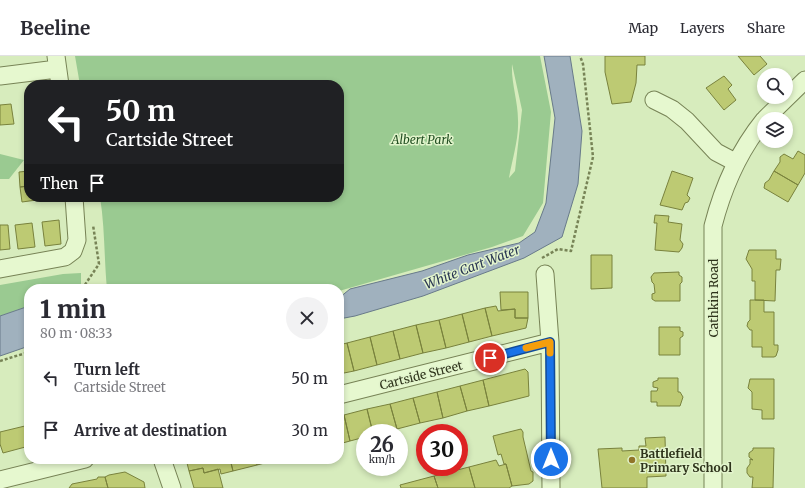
<!DOCTYPE html>
<html lang="en">
<head>
<meta charset="utf-8">
<style>
	:root { --surface:#fff; --page:#f2f2f3; --text:#2b2b33; --muted:#7c7c81; --line:#e1e1e2 }
	body { margin:0; font-family:Merriweather,serif; background:var(--page); color:var(--text); height:100vh; display:flex; flex-direction:column; font-size:15px; white-space:nowrap }
	* { box-sizing:border-box; margin:0 }
	p { font-size:13px; color:var(--muted) }
	.icon { flex:none; width:22px; height:22px; fill:none; stroke:currentColor; stroke-width:2; stroke-linecap:round; stroke-linejoin:round }
	.map { position:relative; flex:1; overflow:hidden }
	.panel { position:absolute; left:24px; top:228px; width:320px; height:180px; display:flex; flex-direction:column; background:var(--surface); border-radius:16px; box-shadow:0 2px 6px #0003 }
	.panel>* { flex:none }
	.top-card { position:absolute; left:24px; top:24px; width:320px; height:122px; border-radius:16px; box-shadow:0 2px 6px #0003; background:#202124; color:#fff; overflow:hidden }
	.buttons { position:absolute; left:757px; top:12px; display:grid; gap:8px }
	.buttons a { display:grid; place-items:center; width:36px; height:36px; border-radius:50%; background:var(--surface); box-shadow:0 2px 6px #0003; font-size:20px }
	.speed { position:absolute; left:356px; top:368px; display:flex; gap:8px; font-size:20px; font-weight:700; text-align:center }
	.speed>* { display:grid; place-content:center; width:52px; height:52px; border-radius:50%; background:var(--surface); box-shadow:0 2px 6px #0003; line-height:1 }
	.speed small { font-size:10px; font-weight:400 }
	.speed .limit { border:6px solid #d22; background:#fff; color:#111 }
	.pin { position:absolute; display:grid; place-items:center; width:34px; height:34px; color:#fff; margin:-17px; border:2px solid #fff; border-radius:50%; box-shadow:0 1px 4px #0007 }
	.me { position:absolute; width:44px; margin:-22px; rotate:0deg; stroke-linejoin:round; filter:drop-shadow(0 0 3px #0008) }
	.turn { display:flex; align-items:center; gap:14px; height:84px; padding:0 16px; font-size:18px }
	.turn .icon { width:52px; height:52px; stroke-width:2.5 }
	.turn b { display:block; font-size:28px; line-height:34px }
	.then { display:flex; align-items:center; height:38px; padding:0 16px; background:#0003; gap:8px; font-size:15px }
	.round { display:grid; place-items:center; flex:none; width:42px; height:42px; border-radius:21px; background:var(--page) }
	.overview { display:flex; align-items:center; justify-content:space-between; height:68px; padding:0 16px }
	h1 { font-size:24px; font-weight:800; line-height:30px }
	ul { padding:0; list-style:none }
	li { display:flex; align-items:center; gap:12px; height:52px; padding:0 16px }
	li div { flex:1 }
	li b { display:block; font-size:15px }
	li em { font-style:normal }
	header { display:flex; align-items:center; gap:24px; box-sizing:border-box; height:56px; padding:0 20px; background:var(--surface); border-bottom:1px solid var(--line) }
	header strong { font-size:19px }
	nav { display:flex; gap:22px; margin-inline-start:auto; font-size:14px }
	.map>svg:first-child { display:block }
	.green { fill:#9aca91; fill-rule:evenodd }
	.water { fill:#a0b1be; stroke:#687a8a }
	.building { fill:#bdca73; stroke:#79823d }
	.lines { fill:none; stroke-linecap:round; stroke-linejoin:round }
	.minor-casing { stroke:#778356; stroke-width:19 }
	.path { stroke:#778356; stroke-width:2.5; stroke-dasharray:3 2; stroke-linecap:butt }
	.minor { stroke:#e6f8cf; stroke-width:17 }
	.route-casing { stroke:#114b97; stroke-width:10 }
	.route { stroke:#1a73e8; stroke-width:7 }
	.slow { stroke:#f59e0b; stroke-width:7 }
	.poi-dot { fill:#917528; stroke:#e2f4cc; stroke-width:1.5 }
	.labels { text-anchor:middle; dominant-baseline:central; stroke-width:3; stroke-linejoin:round; paint-order:stroke }
	.park-label { font-size:12px; font-style:italic; fill:#224f22; stroke:#e2f4cc }
	.street-label { font-size:12px; fill:#2e331b; stroke:#e2f4cc }
	.poi-label { font-size:12px; font-weight:bold; fill:#2e331b; stroke:#e2f4cc; text-anchor:start }
	.water-label { font-size:13px; font-style:italic; fill:#2a3753; stroke:#e2f4cc }
</style>
</head>
<body>
<header>
<strong>Beeline</strong>
<nav><a>Map</a><a>Layers</a><a>Share</a></nav>
</header>
<div class="map">
<svg width="805" height="432" viewBox="0 0 805 432">
	<rect width="100%" height="100%" fill="#d7ecbd"/>
	<path class="green" d="M75 0H540L551 56 543 147 523 180 492 191 339 235V233H107C104 202 105 172 100 141H339V29H80ZM512 8 522 54 515 115 509 122C512 104 519 83 518 64 518 45 511 27 512 8Z
		M0 98 24 104 9 123H0Z
		M81 217V233H29V250L0 260V229L63 218Z"/>
	<path class="water" d="M544 0H570L582 75 578 128 562 181 524 202 423 240 355 260 339 263V242L350 233 422 215 468 199 519 187 535 176 546 147 555 62Z
		M29 250V290L0 300V260Z"/>
	<path class="building" d="M605 0H645V9H637L636 27 631 46 612 48 605 16Z
		M738 0H760L767 8 754 19Z
		M724 20 732 29 728 33 736 44 724 54 706 32Z
		M11 48 14 68 0 69V49Z
		M798 95 805 99V117L798 129 774 115 780 106V101L784 98 793 103Z
		M29 115V130L20 131 19 116Z
		M672 115 693 122 687 139 690 142 688 146 685 147 682 154 660 149Z
		M774 115 798 129 788 146 764 132 765 127 769 124Z
		M29 130V141H44V143L22 146 20 131Z
		M655 159 669 160 668 166 682 168 680 184 683 188 682 192 679 196 655 194 657 167H654Z
		M59 164 61 188 45 190 42 166Z
		M32 167 35 191 18 193 15 169Z
		M0 169H8L10 193 0 194Z
		M749 194H776V203H781L780 214H776L775 245 755 244V225H752V213L746 203Z
		M591 199H612V232L591 233Z
		M679 216V219L682 221V226L680 228V245H655L652 243V238L655 237 654 228 652 226 651 221 654 217Z
		M500 236H528V262H515V253L501 254Z
		M750 244H764V256H774V289H778V294L776 300 774 301H762V291H752V274H750L747 270 748 266 750 264Z
		M496 250 498 255 515 253V262H528L526 272 492 280 485 252Z
		M485 252 492 280 469 286 462 258Z
		M462 258 469 286 446 292 439 264Z
		M439 264 446 292 423 297 416 269Z
		M416 269 423 297 400 303 393 275Z
		M659 271H680V275L683 276V280L680 282V299H659Z
		M393 275 400 303 377 309 370 281Z
		M370 281 377 309 354 315 347 287Z
		M347 287 354 315 339 318V289Z
		M525 313 528 316 529 340 489 350 483 324Z
		M658 322H678V336H680L683 341 680 350H657V346H651V335H657L658 332 653 331V326L658 324Z
		M750 323H774V363H762V354L752 353V336L748 332Z
		M483 324 489 350 467 355 460 330Z
		M460 330 467 355 443 362 437 336Z
		M437 336 443 362 420 367 413 342Z
		M413 342 420 367 397 373 390 348Z
		M390 348 397 373 373 377 367 353Z
		M367 353 373 377H365V381L350 385 344 359Z
		M344 359 350 385 339 388V360Z
		M29 369V390L3 397 0 388V376Z
		M521 373 523 376V381L531 415 533 416V425L529 428 512 430 506 408H504L501 398 498 399 493 380Z
		M665 381 666 420 647 421V432H602L598 393 622 392V395L639 394V390H646L645 382Z
		M753 392H774L773 432H752L753 421H750L747 417V412L750 408V403L753 404 749 401V397L753 394Z
		M186 403H230L233 415 221 418 220 413 204 417 203 412 189 415Z
		M230 403H256L257 409 233 415Z
		M256 403H280L257 409Z
		M496 404 499 410 506 408 512 430 509 432H475L469 411Z
		M469 411 475 432H438L434 420Z
		M203 412 204 417 218 413 223 432H194L189 415Z
		M125 416 144 426 145 432H108L105 421 109 419Z
		M434 420 438 432H401L400 429Z
		M98 421H105L108 432H69L72 428 97 423Z"/>
	<g class="lines">
		<defs>
			<path id="minor" d="M56 0 60 29
				M0 20 57 13
				M654 44 672 53 687 65 716 96 735 106
				M765 63 805 24
				M0 213 65 201 73 195 77 184 74 141
				M545 218 550 286 551 432
				M339 339 550 286
				M162 403 172 432
				M0 424 85 403
				M713 432V170C723 131 738 96 764 64"/>
		</defs>
		<use href="#minor" class="minor-casing"/>
		<path class="path" d="M542 202 558 193 571 195 593 101 583 8 580 0
			M82 233 99 208 93 169
			M0 305 29 296"/>
		<use href="#minor" class="minor"/>
	</g>
	<g class="lines">
		<defs>
			<path id="route" d="M490 302 550 286 551 403"/>
		</defs>
		<use href="#route" class="route-casing"/>
		<use href="#route" class="route"/>
		<path class="slow" d="M526 292 550 286V297"/>
	</g>
	<circle class="poi-dot" cx="632" cy="404" r="4"/>
	<g class="labels">
		<g class="park-label">
			<text x="422" y="83">Albert Park</text>
		</g>
		<g class="street-label">
			<text transform="translate(713 242) rotate(-90)">Cathkin Road</text>
			<text transform="translate(421 319) rotate(-14)">Cartside Street</text>
		</g>
		<g class="poi-label">
			<text x="640" y="397">Battlefield<tspan x="640" dy="14">Primary School</tspan></text>
		</g>
		<g class="water-label">
			<text transform="translate(472 211) rotate(-21)">White Cart Water</text>
		</g>
	</g>
</svg>
<div class="buttons">
<a><svg class="icon" aria-label="search" viewBox="0 0 24 24"><circle cx="10" cy="10" r="6"/><path d="M15 15l6 6"/></svg></a>
<a><svg class="icon" aria-label="layers" viewBox="0 0 24 24"><path d="M12 4l9 5-9 5-9-5zM3 14l9 5 9-5"/></svg></a>
</div>
<div class="speed"><div>26<small>km/h</small></div><div class="limit">30</div></div>
<div class="pin" style="left:490px;top:302px;background:#d93025"><svg class="icon" aria-label="arrive" viewBox="0 0 24 24"><path d="M6 21V4h12l-3 4 3 4H6"/></svg></div>
<svg class="me" style="left:551px;top:403px" viewBox="-20 -20 40 40"><circle r="17" fill="#1a73e8" stroke="#fff" stroke-width="3"/><path d="M0-11L8 9 0 5-8 9z" fill="#fff"/></svg>
<div class="top-card">
<div class="turn"><svg class="icon" aria-label="left" viewBox="0 0 24 24"><path d="M17 20v-9H6M10 6l-5 5 5 5"/></svg><div><b>50 m</b>Cartside Street</div></div>
<div class="then">Then<svg class="icon" aria-label="arrive" viewBox="0 0 24 24"><path d="M6 21V4h12l-3 4 3 4H6"/></svg></div>
</div>
<section class="panel">
<div class="overview"><div><h1>1 min</h1><p>80 m · 08:33</p></div><a class="round"><svg class="icon" aria-label="close" viewBox="0 0 24 24"><path d="M6 6l12 12M18 6L6 18"/></svg></a></div>
<ul>
<li><svg class="icon" aria-label="left" viewBox="0 0 24 24"><path d="M17 20v-9H6M10 6l-5 5 5 5"/></svg><div><b>Turn left</b><p>Cartside Street</p></div><em>50 m</em></li>
<li><svg class="icon" aria-label="arrive" viewBox="0 0 24 24"><path d="M6 21V4h12l-3 4 3 4H6"/></svg><div><b>Arrive at destination</b></div><em>30 m</em></li>
</ul>
</section>
</div>
</body>
</html>
